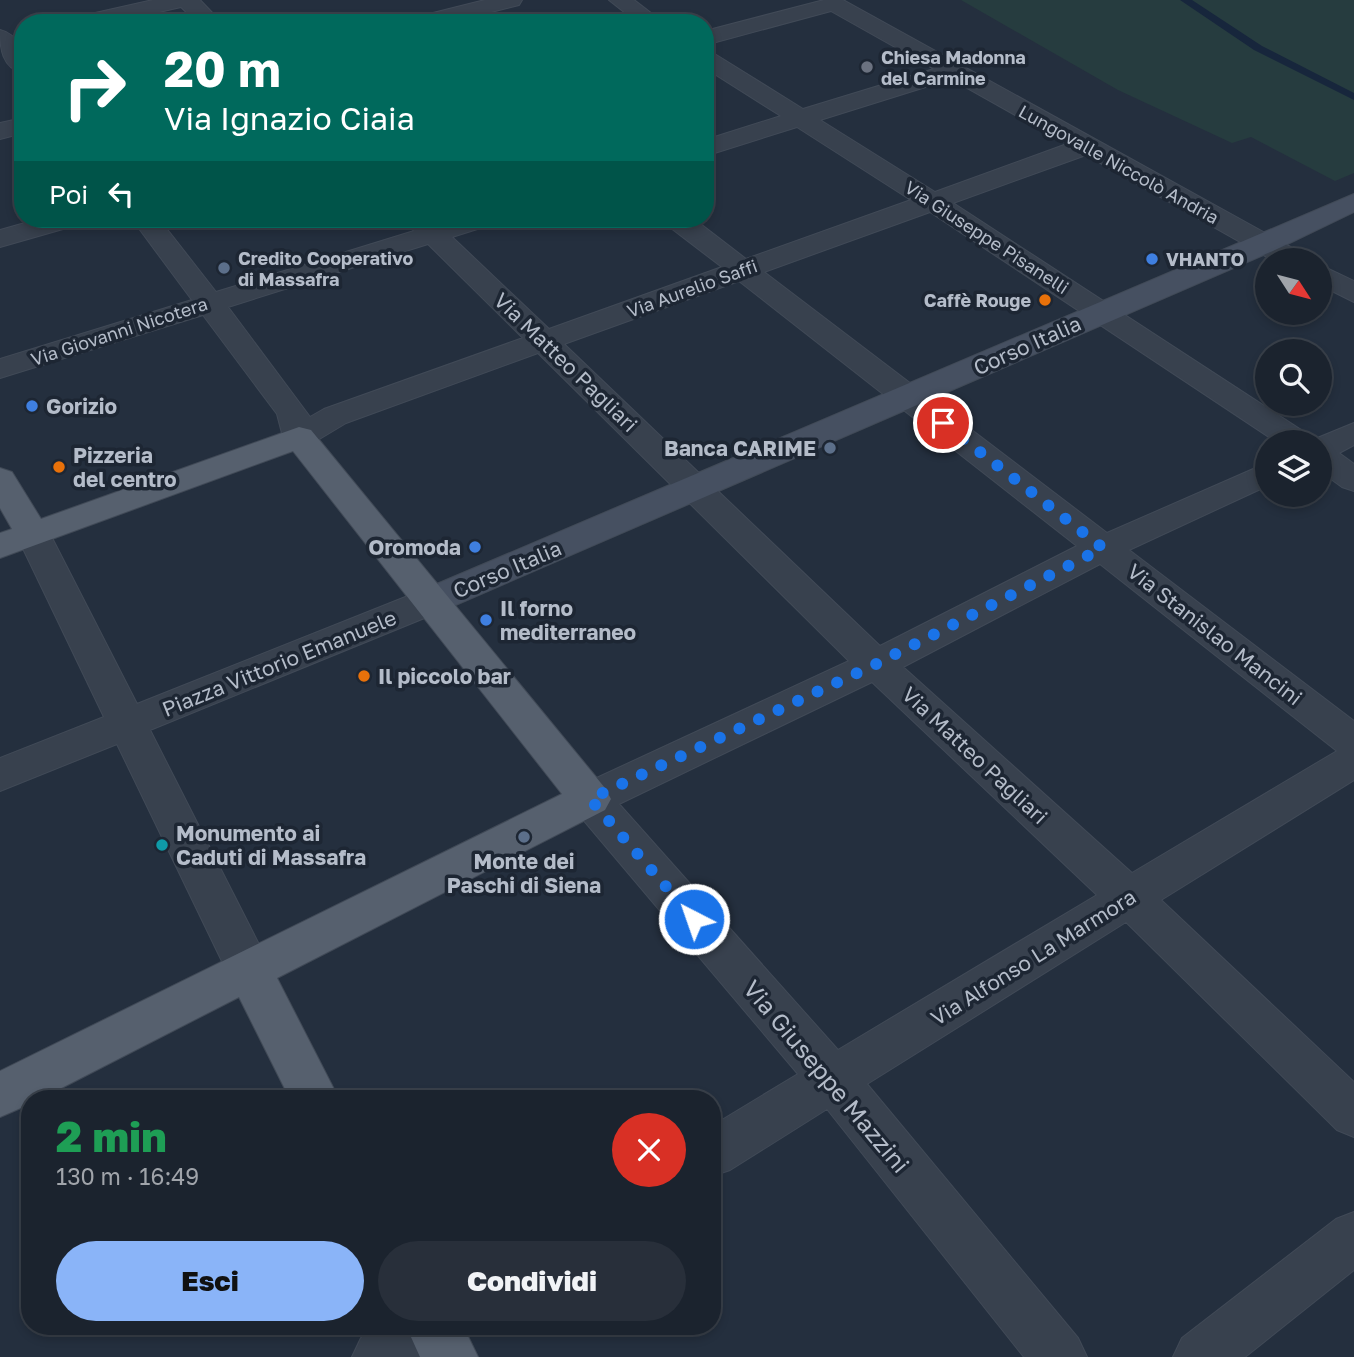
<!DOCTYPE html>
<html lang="it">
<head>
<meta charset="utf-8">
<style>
	:root { --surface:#1b232e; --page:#282f3a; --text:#f1f3f6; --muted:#a0a4aa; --line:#39404a; --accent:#8ab4f8 }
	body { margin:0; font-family:"Golos Text",sans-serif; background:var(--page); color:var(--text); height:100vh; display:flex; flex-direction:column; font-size:26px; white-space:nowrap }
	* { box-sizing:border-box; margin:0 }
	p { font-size:23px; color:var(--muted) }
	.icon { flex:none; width:38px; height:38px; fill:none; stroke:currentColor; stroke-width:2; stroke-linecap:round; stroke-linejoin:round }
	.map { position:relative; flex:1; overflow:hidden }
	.panel { position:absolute; left:21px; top:1090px; width:700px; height:245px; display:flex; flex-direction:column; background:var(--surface); border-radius:28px; box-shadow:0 4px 10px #0003,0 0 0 2px var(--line) }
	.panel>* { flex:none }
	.top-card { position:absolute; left:14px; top:14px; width:700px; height:214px; border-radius:28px; box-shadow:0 4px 10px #0003,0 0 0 2px var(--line); background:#00695c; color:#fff; overflow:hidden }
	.needle { width:46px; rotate:126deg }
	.tools { position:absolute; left:1255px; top:248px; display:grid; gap:14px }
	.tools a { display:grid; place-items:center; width:77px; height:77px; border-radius:50%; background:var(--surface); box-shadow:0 4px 10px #0003,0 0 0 2px var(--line); font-size:35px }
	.pin { position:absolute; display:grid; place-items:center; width:60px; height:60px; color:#fff; margin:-30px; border:4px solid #fff; border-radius:50%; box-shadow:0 2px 7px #0007 }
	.me { position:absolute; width:77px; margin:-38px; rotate:319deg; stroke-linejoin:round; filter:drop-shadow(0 0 5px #0008) }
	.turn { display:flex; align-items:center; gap:24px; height:147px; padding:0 35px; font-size:32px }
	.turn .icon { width:91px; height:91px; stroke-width:2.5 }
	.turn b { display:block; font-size:49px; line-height:60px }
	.then { display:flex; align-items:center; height:66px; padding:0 35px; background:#0003; gap:14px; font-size:26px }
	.round { display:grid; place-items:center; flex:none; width:74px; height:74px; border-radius:37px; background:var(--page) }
	.summary { display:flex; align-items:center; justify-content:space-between; height:119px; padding:0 35px }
	h1 { font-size:42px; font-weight:800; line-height:52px; color:#1e9e55 }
	.primary-button { display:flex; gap:14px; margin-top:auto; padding:14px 35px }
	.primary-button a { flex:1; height:80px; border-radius:42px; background:var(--accent); color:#111; font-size:28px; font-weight:800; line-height:80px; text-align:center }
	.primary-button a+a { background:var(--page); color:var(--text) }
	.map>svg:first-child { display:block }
	.green { fill:#263c3f }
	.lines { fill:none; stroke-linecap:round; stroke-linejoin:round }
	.stream { fill:#17263c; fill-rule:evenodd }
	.street-casing { stroke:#414a57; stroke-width:2 }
	.secondary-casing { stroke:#414a57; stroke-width:2 }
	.primary-casing { stroke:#414a57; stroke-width:2 }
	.street { fill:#38414e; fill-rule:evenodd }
	.secondary { fill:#465061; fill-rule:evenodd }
	.primary { fill:#56606e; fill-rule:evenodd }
	.route { stroke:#1a73e8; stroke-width:12; stroke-dasharray:0 21.6 }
	.worship-dot { fill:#6b7280; stroke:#1d2633; stroke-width:2.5 }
	.shop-dot { fill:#3f7fe0; stroke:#1d2633; stroke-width:2.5 }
	.service-dot { fill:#5c6f8a; stroke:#1d2633; stroke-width:2.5 }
	.food-dot { fill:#e8710a; stroke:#1d2633; stroke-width:2.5 }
	.culture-dot { fill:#0f9aa8; stroke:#1d2633; stroke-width:2.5 }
	.labels { text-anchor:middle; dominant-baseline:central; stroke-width:7; stroke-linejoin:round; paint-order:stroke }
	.far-poi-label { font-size:18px; font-weight:bold; fill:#b4bcc9; stroke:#1d2633; text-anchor:start }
	.far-street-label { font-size:18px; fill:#b4bcc9; stroke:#1d2633 }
	.street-label { font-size:21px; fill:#b4bcc9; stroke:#1d2633 }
	.poi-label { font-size:21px; font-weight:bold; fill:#b4bcc9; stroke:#1d2633; text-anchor:start }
	.near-street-label { font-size:24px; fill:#b4bcc9; stroke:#1d2633 }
</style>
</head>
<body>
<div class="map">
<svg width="1354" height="1357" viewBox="0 0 1354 1357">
	<rect width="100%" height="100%" fill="#242f3e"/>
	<path class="green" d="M961 0H1354V173L1335 181 1251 137 1232 143 1118 90Z"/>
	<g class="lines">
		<path class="stream" d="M1180 0H1192L1262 46 1354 93V100L1254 50Z"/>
		<defs>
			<path id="street" d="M153 0H200L222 23H198L181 7 111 23H70L73 18Z
				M485 0H522L519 5 448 23H410L413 18Z
				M609 0H634L664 23H638Z
				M824 0H843L1305 255 1309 261H1274L1086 155 953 203 1315 439 1354 423V445L1339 453 1354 464V491L1342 487 1320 471V443H1278L930 212 764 272 1107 533 1267 463V486L1129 550 1354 721V780L1161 900 1354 1082V1137L1337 1130 1126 922 867 1084 1078 1338 1087 1357H1024L827 1109 730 1170 712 1176V1126L798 1074 575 810 569 799 575 788 849 661 538 353 346 423 311 444 299 447 287 444 283 437 277 414 203 315 0 378V359L192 300 132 219H159L216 292 414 231 405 219H433L438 223 453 219H493L490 225 452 237 549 329 722 267 667 225 664 219H694L746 259 911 200 797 127 705 156V140L781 116 705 68V51L713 53 803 109 934 69 831 11 705 45V31ZM951 79 1067 144 935 192 820 120ZM428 244 523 338 324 409 310 417 228 307ZM739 281 1077 546 880 646 564 344ZM1100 564 1337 751 1132 873 903 667ZM872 682 1097 895 838 1050 619 804Z
				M0 30C21 35 23 55 23 73 2 68 0 48 0 30Z
				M23 118V133L0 139V123Z
				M39 219H81L77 225 0 247V230Z
				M1320 265 1354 281V302L1320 285Z
				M33 523 45 526 50 534 137 704 418 592 431 588 444 592 449 601 444 610 150 730 272 970 265 984 249 989 233 984 117 744 0 791V758L104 717 16 534 21 526Z
				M1354 1212V1270L1245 1357H1173L1182 1338 1336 1219Z
				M378 1326H457L449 1345 431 1357H352L361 1338Z"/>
			<path id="secondary" d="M1354 194V212L1275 250 444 610 431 614 418 610 413 601 418 592Z"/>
			<path id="primary" d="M299 427 311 430 605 788 611 799 605 810 277 978 339 1099H290L239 997 40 1099H30V1104L0 1117V1071L562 794 293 451 0 558V533L12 529 0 508V468L12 472 41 519Z
				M406 1326H463L478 1357H420Z"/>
		</defs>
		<use href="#street" class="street-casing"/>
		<use href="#secondary" class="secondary-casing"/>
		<use href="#primary" class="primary-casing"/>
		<use href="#street" class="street"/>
		<use href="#secondary" class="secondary"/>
		<use href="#primary" class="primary"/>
	</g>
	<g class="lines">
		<path class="route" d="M694 919 590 799 876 664 1103 548 943 423"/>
	</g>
	<circle class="worship-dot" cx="867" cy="67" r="7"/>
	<g class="shop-dot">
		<circle cx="1152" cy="259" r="7"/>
		<circle cx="32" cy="406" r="7"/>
		<circle cx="475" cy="547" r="7"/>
		<circle cx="486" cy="620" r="7"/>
	</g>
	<g class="service-dot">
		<circle cx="224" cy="268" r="7"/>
		<circle cx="830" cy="448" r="7"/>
		<circle cx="524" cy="837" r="7"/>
	</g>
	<g class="food-dot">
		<circle cx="1045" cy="300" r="7"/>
		<circle cx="59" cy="467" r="7"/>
		<circle cx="364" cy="676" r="7"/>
	</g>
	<circle class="culture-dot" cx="162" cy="845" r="7"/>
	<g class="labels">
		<g class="far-poi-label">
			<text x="881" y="57">Chiesa Madonna<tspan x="881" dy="21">del Carmine</tspan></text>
			<text x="238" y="258">Credito Cooperativo<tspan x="238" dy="21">di Massafra</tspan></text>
			<text x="1166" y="259">VHANTO</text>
			<text x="1031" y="300" text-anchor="end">Caffè Rouge</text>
		</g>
		<g class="far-street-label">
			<text transform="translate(1119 164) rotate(29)">Lungovalle Niccolò Andria</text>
			<text transform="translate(987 237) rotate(33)">Via Giuseppe Pisanelli</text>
			<text transform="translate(692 288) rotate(-20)">Via Aurelio Saffi</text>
			<text transform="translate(119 331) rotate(-18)">Via Giovanni Nicotera</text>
		</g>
		<g class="street-label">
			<text transform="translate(1027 345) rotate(-24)">Corso Italia</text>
			<text transform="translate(566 362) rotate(44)">Via Matteo Pagliari</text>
			<text transform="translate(507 569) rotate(-23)">Corso Italia</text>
			<text transform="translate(1215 634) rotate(38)">Via Stanislao Mancini</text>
			<text transform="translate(279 663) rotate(-22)">Piazza Vittorio Emanuele</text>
			<text transform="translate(975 755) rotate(43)">Via Matteo Pagliari</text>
			<text transform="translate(1033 957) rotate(-32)">Via Alfonso La Marmora</text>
		</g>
		<g class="poi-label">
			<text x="46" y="406">Gorizio</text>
			<text x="816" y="448" text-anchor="end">Banca CARIME</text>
			<text x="73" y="455">Pizzeria<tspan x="73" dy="24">del centro</tspan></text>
			<text x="461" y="547" text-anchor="end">Oromoda</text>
			<text x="500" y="608">Il forno<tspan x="500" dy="24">mediterraneo</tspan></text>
			<text x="378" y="676">Il piccolo bar</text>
			<text x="176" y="833">Monumento ai<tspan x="176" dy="24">Caduti di Massafra</tspan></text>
			<text x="524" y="861" text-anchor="middle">Monte dei<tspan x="524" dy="24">Paschi di Siena</tspan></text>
		</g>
		<g class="near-street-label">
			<text transform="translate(827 1076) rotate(50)">Via Giuseppe Mazzini</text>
		</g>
	</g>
</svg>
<div class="tools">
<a><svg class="needle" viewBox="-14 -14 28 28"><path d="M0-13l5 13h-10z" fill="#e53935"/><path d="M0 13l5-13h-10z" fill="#a0a4aa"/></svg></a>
<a><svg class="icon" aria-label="search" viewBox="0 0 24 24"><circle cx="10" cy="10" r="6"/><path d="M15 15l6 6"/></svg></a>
<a><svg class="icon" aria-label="layers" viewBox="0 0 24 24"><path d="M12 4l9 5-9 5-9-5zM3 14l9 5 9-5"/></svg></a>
</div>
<div class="pin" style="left:943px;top:423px;background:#d93025"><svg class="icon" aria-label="arrive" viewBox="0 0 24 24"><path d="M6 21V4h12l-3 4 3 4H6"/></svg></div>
<svg class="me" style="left:694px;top:919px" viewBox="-20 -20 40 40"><circle r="17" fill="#1a73e8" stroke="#fff" stroke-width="3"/><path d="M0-11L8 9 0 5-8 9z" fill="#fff"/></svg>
<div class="top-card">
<div class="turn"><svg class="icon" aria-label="right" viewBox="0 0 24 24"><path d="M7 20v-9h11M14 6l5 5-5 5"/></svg><div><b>20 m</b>Via Ignazio Ciaia</div></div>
<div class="then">Poi<svg class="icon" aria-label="left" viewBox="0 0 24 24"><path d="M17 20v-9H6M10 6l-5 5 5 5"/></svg></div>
</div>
<section class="panel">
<div class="summary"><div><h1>2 min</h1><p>130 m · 16:49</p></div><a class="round" style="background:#d93025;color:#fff"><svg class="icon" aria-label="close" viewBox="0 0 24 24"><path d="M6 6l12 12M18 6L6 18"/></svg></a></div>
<div class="primary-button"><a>Esci</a><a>Condividi</a></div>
</section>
</div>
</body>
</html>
